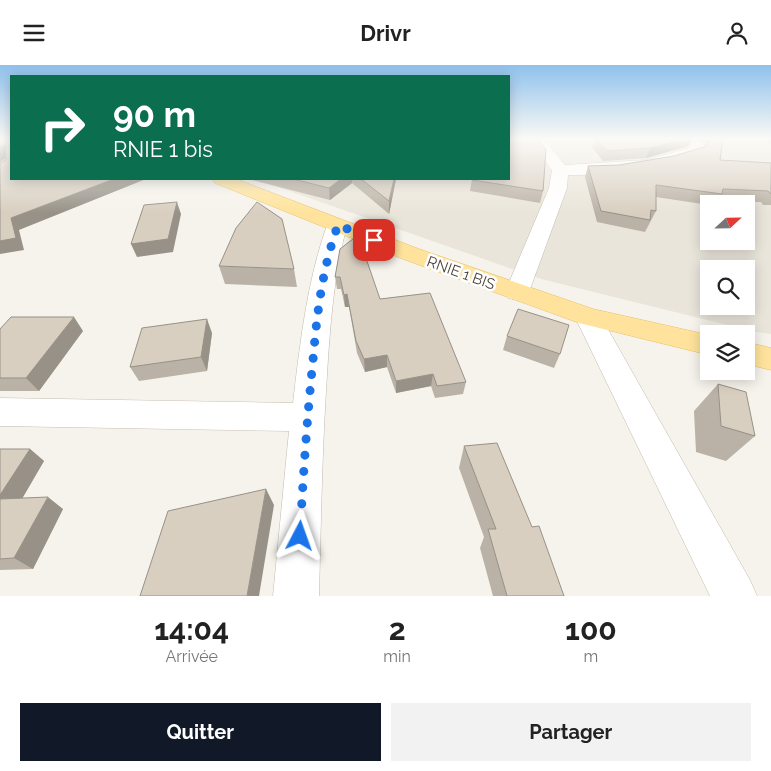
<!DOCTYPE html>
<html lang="fr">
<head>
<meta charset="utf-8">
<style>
	:root { --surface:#fff; --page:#f2f2f2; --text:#222; --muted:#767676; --accent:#111827 }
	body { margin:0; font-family:Raleway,sans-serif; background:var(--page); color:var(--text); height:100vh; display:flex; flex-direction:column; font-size:19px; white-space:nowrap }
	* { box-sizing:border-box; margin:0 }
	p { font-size:16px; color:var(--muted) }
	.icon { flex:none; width:28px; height:28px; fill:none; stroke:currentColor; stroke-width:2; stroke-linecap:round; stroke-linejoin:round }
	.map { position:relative; height:531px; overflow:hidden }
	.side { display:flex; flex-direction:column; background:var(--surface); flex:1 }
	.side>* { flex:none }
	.top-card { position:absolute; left:10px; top:10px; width:500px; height:105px; border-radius:0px; box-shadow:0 2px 12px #0003; background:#0b6e4f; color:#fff; overflow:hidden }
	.needle { width:32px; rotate:68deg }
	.tools { position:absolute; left:700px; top:130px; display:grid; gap:10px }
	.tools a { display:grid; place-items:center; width:55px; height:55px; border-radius:0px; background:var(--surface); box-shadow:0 2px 12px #0003; font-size:25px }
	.pin { position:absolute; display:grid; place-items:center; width:42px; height:42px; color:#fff; margin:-21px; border-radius:10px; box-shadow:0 2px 8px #0006 }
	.me { position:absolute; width:55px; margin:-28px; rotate:4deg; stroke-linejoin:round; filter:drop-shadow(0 0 4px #0008) }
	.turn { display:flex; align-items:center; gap:18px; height:105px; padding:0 20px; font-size:22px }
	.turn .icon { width:65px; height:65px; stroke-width:2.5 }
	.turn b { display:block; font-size:35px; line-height:42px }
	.eta { display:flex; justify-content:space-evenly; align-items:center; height:85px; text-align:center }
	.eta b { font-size:30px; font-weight:700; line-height:35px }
	.primary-button { display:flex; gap:10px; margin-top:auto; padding:10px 20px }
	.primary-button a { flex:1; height:58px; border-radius:0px; background:var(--accent); color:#fff; font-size:20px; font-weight:700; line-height:58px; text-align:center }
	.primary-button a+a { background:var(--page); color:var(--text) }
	header { display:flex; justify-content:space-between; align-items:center; height:65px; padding:0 20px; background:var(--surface); font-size:22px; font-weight:700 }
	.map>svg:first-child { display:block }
	.residential { fill:#eae5da; fill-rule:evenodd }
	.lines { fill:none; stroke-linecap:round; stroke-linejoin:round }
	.minor-casing { stroke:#c2bbae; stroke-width:1 }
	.primary-casing { stroke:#e6c16a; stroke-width:1 }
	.minor { fill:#fff; fill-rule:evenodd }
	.primary { fill:#ffe39c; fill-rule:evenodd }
	.wall { fill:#bab2a6 }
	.shaded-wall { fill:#979187 }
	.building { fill:#d8cfc1; stroke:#979187 }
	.route { stroke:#1a73e8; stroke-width:9; stroke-dasharray:0 16.2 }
	.labels { text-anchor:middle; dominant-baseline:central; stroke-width:5; stroke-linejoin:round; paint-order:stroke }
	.street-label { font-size:15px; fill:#4b4439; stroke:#fff }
</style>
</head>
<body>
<header><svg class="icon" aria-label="menu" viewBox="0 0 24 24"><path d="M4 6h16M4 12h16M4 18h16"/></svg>Drivr<svg class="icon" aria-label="person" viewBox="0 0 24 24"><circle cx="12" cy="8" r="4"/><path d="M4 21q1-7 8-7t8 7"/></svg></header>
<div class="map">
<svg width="771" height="531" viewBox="0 0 771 531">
	<rect width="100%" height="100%" fill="#f6f3ec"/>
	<path class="residential" d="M509 74H771V269L756 267 541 214 255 114H509ZM709 139H746V176H709ZM709 204H746V241H709Z"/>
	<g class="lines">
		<defs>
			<path id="minor" d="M530 74H544L565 100 646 95 689 83 692 76 697 75 704 79 701 89C658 106 614 110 568 110L567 123 529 227 526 233 517 235 508 233 505 227 549 123 552 105Z
				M337 154 344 156 347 160C334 209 330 260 327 310 322 384 321 457 319 531H273L289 366 0 361V333L293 338C300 278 307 217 327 160L330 156Z
				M588 243 597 246 601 252 750 515 757 531H710L575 252 579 246Z"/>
			<path id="primary" d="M213 114H236L419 184 593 244 709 270V290L579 258 403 194 215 118Z
				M746 277 771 283V305L746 299Z"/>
		</defs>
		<use href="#minor" class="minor-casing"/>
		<use href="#primary" class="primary-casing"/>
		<use href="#minor" class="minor"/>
		<use href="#primary" class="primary"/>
	</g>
	<path class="wall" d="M595 74H695L691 75 688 81 646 93 603 96 592 82Z
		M698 74H723L720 95 771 98V140H763L761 137 719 136 717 139H709V140L656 132V146L645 167 597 157 585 112 588 101 619 100 674 91 705 82 706 78Z
		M764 74H771V79Z
		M248 114H396L389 149 352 118 330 135Z
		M472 114 543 126 540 138 470 126Z
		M340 184 380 234 466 317 463 329 435 333 431 321 396 328 387 302 365 307 357 288 349 242H345L341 224H337L335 212Z
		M219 201 294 204 297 222 225 219Z
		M0 264 83 266 39 326H0Z
		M212 268 207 306 139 316 130 302Z
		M507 271 560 289 554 303 503 285Z
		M718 319 755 371 726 396 696 387 694 346Z
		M464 381 532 462 564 531H493L480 483 484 472 459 403Z
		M0 384H30L44 396 22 433 63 444 33 504 0 505Z"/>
	<path class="shaded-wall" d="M685 74H695L691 75 688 81 646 93 650 83Z
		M5 80 11 90 0 97V83Z
		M114 114H146L19 165 24 185 0 189V176L11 153Z
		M341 114H352V118L330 135 329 123Z
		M394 114H396L389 149V136Z
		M177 137 181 149 173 187 137 192 131 179Z
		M347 229 349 242H345L344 230Z
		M74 252 83 266 39 326 26 313Z
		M207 254 212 268 207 306 201 292Z
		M387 290V302L365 307 364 294Z
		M433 309 431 321 396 328V316Z
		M30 384 44 396 15 446 0 436V430Z
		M266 424 274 440 259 531H247Z
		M48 432 63 444 33 504 14 493Z"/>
	<path class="building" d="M0 74H11V114H114L11 153 16 173 0 176V98L6 95 5 80 0 83Z
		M509 74H538L546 85 543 126 472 115V114H509Z
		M596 74H685L650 83 607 86Z
		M709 74H723L720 95 771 98V129L768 126 723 124 722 129 656 120V146L651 145 650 155 601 146 588 101 619 100 674 91 707 81Z
		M293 114H341L329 123Z
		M361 114H394L389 136Z
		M177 137 168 174 131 179 144 140Z
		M257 137 282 154 294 204 219 201 236 163Z
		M358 170 380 234 430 228 466 317 437 321 433 309 396 316 387 290 364 294 356 276 347 229 344 230 340 212H335L340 184Z
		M518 244 569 260 560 289 507 271Z
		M11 252H74L26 313H0V264Z
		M207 254 201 292 130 302 142 263Z
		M718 319 746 327 755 371 721 361Z
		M497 378 532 462 539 461 564 531H507L488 464H496L464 381Z
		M0 384H30L0 430Z
		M266 424 247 531H140L168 446Z
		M48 432 14 493 0 494V434Z"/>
	<linearGradient id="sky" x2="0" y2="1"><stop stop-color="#8fc1ec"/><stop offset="0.5" stop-color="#fbfaf6"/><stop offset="1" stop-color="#fbfaf6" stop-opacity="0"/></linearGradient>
	<rect width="771" height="148" fill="url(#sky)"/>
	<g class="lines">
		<path class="route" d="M300 471C303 413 307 354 313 295 317 249 322 204 338 160L374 175"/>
	</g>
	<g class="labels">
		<g class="street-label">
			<text transform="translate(461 208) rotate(20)">RNIE 1 BIS</text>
		</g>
	</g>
</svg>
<div class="tools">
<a><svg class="needle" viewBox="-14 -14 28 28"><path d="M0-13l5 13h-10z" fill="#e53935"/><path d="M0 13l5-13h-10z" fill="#767676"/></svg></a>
<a><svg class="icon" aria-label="search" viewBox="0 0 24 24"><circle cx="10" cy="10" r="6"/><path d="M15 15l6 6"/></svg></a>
<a><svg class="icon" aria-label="layers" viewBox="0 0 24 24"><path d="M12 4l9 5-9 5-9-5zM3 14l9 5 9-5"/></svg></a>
</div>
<div class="pin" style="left:374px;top:175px;background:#d93025"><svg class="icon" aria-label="arrive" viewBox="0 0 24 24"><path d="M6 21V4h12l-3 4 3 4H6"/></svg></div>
<svg class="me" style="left:300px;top:471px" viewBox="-20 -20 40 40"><path d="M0-17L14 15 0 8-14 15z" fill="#1a73e8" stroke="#fff" stroke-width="4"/></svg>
<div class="top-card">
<div class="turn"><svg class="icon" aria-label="right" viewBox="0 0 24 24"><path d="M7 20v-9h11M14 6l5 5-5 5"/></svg><div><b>90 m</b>RNIE 1 bis</div></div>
</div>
</div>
<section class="side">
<div class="eta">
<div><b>14:04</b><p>Arrivée</p></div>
<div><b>2</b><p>min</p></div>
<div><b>100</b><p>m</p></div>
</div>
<div class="primary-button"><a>Quitter</a><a>Partager</a></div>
</section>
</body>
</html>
